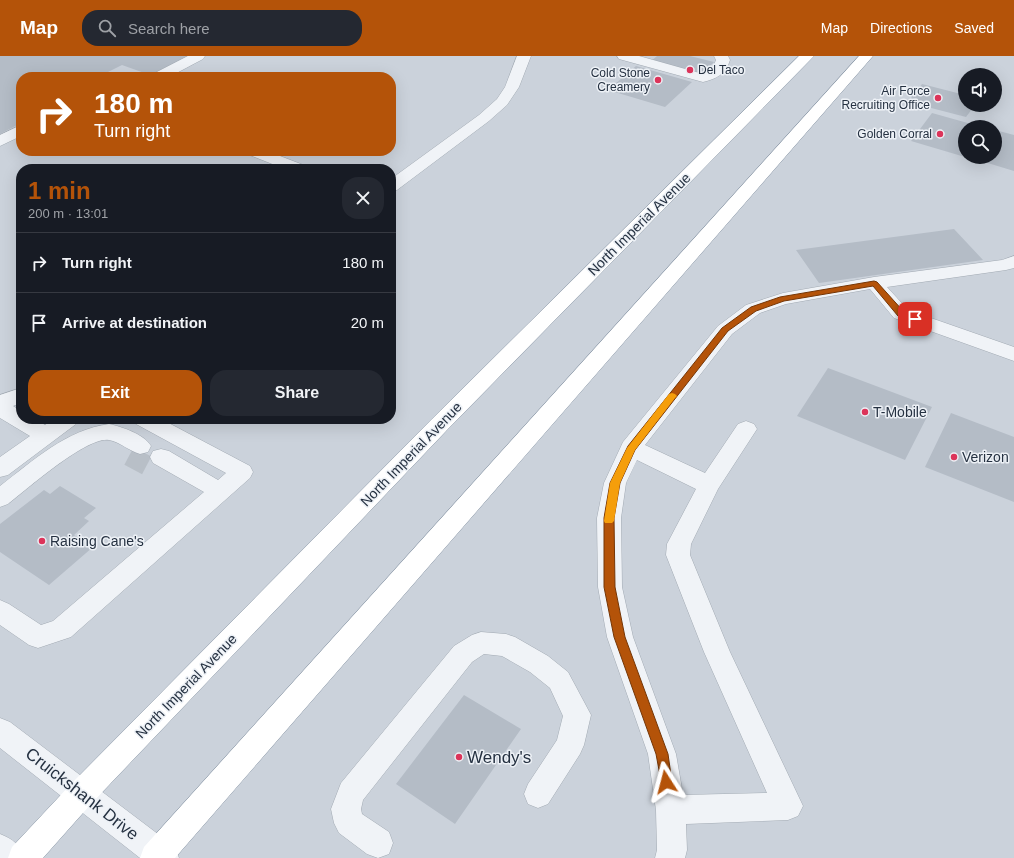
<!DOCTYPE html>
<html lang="en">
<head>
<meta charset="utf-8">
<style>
	:root { --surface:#171b24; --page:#242831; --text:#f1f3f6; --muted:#9ea1a6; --line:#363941; --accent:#b45309 }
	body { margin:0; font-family:Helvetica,sans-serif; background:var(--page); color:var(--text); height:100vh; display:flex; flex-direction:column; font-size:15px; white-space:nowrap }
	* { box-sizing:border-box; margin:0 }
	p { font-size:13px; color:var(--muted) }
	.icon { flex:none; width:22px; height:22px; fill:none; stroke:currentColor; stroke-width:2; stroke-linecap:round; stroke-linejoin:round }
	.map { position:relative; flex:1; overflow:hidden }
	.sheet { position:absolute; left:16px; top:108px; width:380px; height:260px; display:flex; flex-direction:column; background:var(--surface); border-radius:16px; box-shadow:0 4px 16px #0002 }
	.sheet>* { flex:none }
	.hud { position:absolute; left:16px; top:16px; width:380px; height:84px; border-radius:16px; box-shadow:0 4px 16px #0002; background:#b45309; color:#fff; overflow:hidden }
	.fabs { position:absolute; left:958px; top:12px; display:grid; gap:8px }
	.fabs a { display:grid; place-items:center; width:44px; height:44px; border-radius:50%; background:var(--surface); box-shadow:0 4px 16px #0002; font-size:20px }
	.pin { position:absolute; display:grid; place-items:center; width:34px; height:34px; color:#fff; margin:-17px; border-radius:8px; box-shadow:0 2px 6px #0006 }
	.me { position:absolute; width:44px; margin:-22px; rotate:351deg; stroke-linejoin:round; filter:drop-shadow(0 0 3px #0008) }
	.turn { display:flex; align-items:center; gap:14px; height:84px; padding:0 12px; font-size:18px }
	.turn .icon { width:52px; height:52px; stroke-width:2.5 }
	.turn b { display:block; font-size:28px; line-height:34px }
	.round { display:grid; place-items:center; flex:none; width:42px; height:42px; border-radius:16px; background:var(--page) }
	.summary { display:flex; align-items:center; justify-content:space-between; height:68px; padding:0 12px }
	h1 { font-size:24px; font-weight:700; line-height:30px; color:var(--accent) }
	.cta { display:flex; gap:8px; margin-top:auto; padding:8px 12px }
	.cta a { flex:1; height:46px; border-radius:16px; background:var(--accent); color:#fff; font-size:16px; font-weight:700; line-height:46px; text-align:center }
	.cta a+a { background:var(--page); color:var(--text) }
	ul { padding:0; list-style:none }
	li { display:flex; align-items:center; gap:12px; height:60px; padding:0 12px; border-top:1px solid var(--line) }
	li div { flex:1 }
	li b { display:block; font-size:15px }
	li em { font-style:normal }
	header { display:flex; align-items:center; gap:24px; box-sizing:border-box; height:56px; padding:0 20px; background:var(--accent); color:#fff }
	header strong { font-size:19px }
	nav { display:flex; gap:22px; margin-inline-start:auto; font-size:14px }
	.search { width:280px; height:36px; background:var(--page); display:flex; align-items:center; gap:10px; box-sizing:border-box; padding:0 14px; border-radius:16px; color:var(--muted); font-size:15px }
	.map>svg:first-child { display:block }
	.built { fill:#cbd2db; fill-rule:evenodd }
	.building { fill:#b4bcc6 }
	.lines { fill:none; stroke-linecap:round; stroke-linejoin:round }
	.minor-tunnel { stroke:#b8bfc7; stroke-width:20; stroke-dasharray:20 10; stroke-linecap:butt }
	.minor-casing { stroke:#a2aab3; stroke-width:1 }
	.highway-casing { stroke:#8391a1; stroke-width:1 }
	.minor { fill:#f0f3f7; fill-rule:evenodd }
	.highway { fill:#fff; fill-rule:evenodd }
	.route { fill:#b45309; stroke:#753606 }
	.slow { fill:#f59e0b }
	.poi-dot { fill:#dc345a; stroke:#edf1f6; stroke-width:1.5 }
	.labels { text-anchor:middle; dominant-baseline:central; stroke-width:3; stroke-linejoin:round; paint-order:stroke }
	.far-poi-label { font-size:12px; fill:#253141; stroke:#edf1f6; text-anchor:end }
	.street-label { font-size:14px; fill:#253141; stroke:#edf1f6 }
	.poi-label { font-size:14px; fill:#253141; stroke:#edf1f6; text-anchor:start }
	.near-poi-label { font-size:17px; fill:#253141; stroke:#edf1f6; text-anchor:start }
	.near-street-label { font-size:17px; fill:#253141; stroke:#edf1f6 }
</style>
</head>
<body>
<header>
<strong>Map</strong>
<div class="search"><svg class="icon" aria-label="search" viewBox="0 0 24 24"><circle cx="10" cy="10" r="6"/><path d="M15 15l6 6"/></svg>Search here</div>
<nav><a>Map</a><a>Directions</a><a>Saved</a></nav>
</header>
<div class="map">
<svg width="1014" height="802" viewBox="0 0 1014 802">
	<rect width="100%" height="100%" fill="#dde3e9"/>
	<path class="built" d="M0 0H1014V802H0ZM965 19H995V49H965ZM21 21H391V95H21ZM965 71H995V101H965ZM21 113H391V363H21Z"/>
	<path class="building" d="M0 0H187L150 19 122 9 98 21H21V67L0 78Z
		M657 0H690L714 6 699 21 649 7Z
		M636 10 692 26 665 51 608 34Z
		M922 28 965 39V49H975L966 61 908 46Z
		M932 57 982 71H965V101L911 85Z
		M995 74 1014 79V115L968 101H995Z
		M954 173 983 204 819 227 796 194Z
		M828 312 932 351 905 404 797 360Z
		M951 357 1014 381V446L925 411Z
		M60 430 96 452 84 462 89 465 74 479 93 491 49 529 0 496V468L44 434 50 438Z
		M464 639 521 673 455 768 396 728Z"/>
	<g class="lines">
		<path class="minor-tunnel" d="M129 400 150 411"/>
		<defs>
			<path id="minor" d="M188 0H205L203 3 169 21H151L153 18Z
				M517 0H531L519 31 507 49 489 65 397 134 391 136V123L479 59 497 43 505 31Z
				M617 0H639L703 18 713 11 716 4 714 0H728L730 4C726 18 716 23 703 26L619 3Z
				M21 69V80L0 90V79Z
				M245 95H267L306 110 308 113H285L247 98Z
				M1014 200V212L1006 214 887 231 908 254 1014 291V305L894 262 870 233 786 248 760 257 732 278 645 389 705 417 738 368 746 365 754 368 757 373 718 433 691 488 690 499 730 596 803 750 798 760 788 764 686 768 687 794 685 802H655L657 794 656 754 648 698 607 581 598 531 597 462 604 427 623 386 718 270 746 249 783 237 874 221 1002 204ZM637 404 696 433 667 488 666 499 704 596 767 737 683 739 676 698 633 581 622 531 621 462 626 427Z
				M21 332V347L13 350 21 355V363H35L45 369 53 363H79L76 368 8 419 0 421V401L30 380 0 362V339Z
				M133 363H161L250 410 253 416 250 422 71 581 38 592 29 589 0 569V544L9 548 41 569 53 565 204 436 153 407 150 401 153 395 161 393 169 395 218 424 226 417 136 368Z
				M109 368C122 371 144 378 151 390L148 396 140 398C129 395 120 386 109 384 87 380 26 434 8 448L0 451V430C34 404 66 374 109 368Z
				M481 576 506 578 515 581 548 600 568 616 591 659 584 689 580 698 548 748 538 752 528 748 524 738 528 728 557 684 563 660 550 632 530 616 502 600 484 598 472 606 363 744 361 753 362 758 389 776 393 787 389 798 378 802 367 798 339 777 334 767 331 753 341 727 454 590 472 579Z
				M0 662 10 666 175 791 179 802H140L0 692Z
				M0 778C13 783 20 789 25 802H0Z"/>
			<path id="highway" d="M799 0H814L447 374 91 748 43 802H8L12 791 71 728 431 364Z
				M859 0H873L175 802H140L144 791Z"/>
		</defs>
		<use href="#minor" class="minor-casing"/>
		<use href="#highway" class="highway-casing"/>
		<use href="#minor" class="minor"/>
		<use href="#highway" class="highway"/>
	</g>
	<path class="route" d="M874 225 877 226 904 256 918 262V265L915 266 898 260 873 230 784 245 756 255 728 275 635 394 620 427 614 462 615 531 625 581 668 698 672 726 671 730 666 732 662 730 656 698 614 581 604 531V462L610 427 628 390 722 272 751 251 780 241Z"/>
	<path class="slow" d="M672 337 675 338 677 340 675 342 635 394 620 427 614 465 612 467H605L604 465 610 427 627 392 669 338Z"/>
	<g class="poi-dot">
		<circle cx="690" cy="14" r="4"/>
		<circle cx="658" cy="24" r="4"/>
		<circle cx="938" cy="42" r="4"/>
		<circle cx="940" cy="78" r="4"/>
		<circle cx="865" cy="356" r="4"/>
		<circle cx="954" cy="401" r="4"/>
		<circle cx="42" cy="485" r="4"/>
		<circle cx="459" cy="701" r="4"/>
	</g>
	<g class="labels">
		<g class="far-poi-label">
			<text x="698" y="14" text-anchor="start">Del Taco</text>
			<text x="650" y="17">Cold Stone<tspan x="650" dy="14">Creamery</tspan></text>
			<text x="930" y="35">Air Force<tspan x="930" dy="14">Recruiting Office</tspan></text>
			<text x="932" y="78">Golden Corral</text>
		</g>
		<g class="street-label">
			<text transform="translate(639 168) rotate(-45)">North Imperial Avenue</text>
			<text transform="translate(411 398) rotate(-46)">North Imperial Avenue</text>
			<text transform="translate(186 630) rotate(-46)">North Imperial Avenue</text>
		</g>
		<g class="poi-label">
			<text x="873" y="356">T-Mobile</text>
			<text x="962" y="401">Verizon</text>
			<text x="50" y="485">Raising Cane's</text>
		</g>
		<g class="near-poi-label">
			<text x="467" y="701">Wendy's</text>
		</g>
		<g class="near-street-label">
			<text transform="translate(82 738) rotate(38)">Cruickshank Drive</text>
		</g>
	</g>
</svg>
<div class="fabs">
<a><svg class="icon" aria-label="sound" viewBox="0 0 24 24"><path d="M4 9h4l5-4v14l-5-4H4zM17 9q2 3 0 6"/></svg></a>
<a><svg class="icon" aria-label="search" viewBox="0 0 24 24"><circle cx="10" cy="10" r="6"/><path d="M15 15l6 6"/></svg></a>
</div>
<div class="pin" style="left:915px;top:263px;background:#d93025"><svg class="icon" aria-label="arrive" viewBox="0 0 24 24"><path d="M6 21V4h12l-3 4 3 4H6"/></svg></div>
<svg class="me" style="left:666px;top:726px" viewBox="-20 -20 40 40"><path d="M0-17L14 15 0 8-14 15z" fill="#b45309" stroke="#fff" stroke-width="4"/></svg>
<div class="hud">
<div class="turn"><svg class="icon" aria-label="right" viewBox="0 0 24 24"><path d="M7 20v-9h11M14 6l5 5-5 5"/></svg><div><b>180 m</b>Turn right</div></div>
</div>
<section class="sheet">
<div class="summary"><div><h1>1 min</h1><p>200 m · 13:01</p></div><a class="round"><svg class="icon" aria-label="close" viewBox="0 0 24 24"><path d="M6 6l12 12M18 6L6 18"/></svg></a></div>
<ul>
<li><svg class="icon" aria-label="right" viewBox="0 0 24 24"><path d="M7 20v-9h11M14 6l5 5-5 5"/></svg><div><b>Turn right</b></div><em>180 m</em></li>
<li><svg class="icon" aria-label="arrive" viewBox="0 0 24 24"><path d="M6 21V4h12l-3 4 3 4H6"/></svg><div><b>Arrive at destination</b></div><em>20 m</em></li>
</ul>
<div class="cta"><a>Exit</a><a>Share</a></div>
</section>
</div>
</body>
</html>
